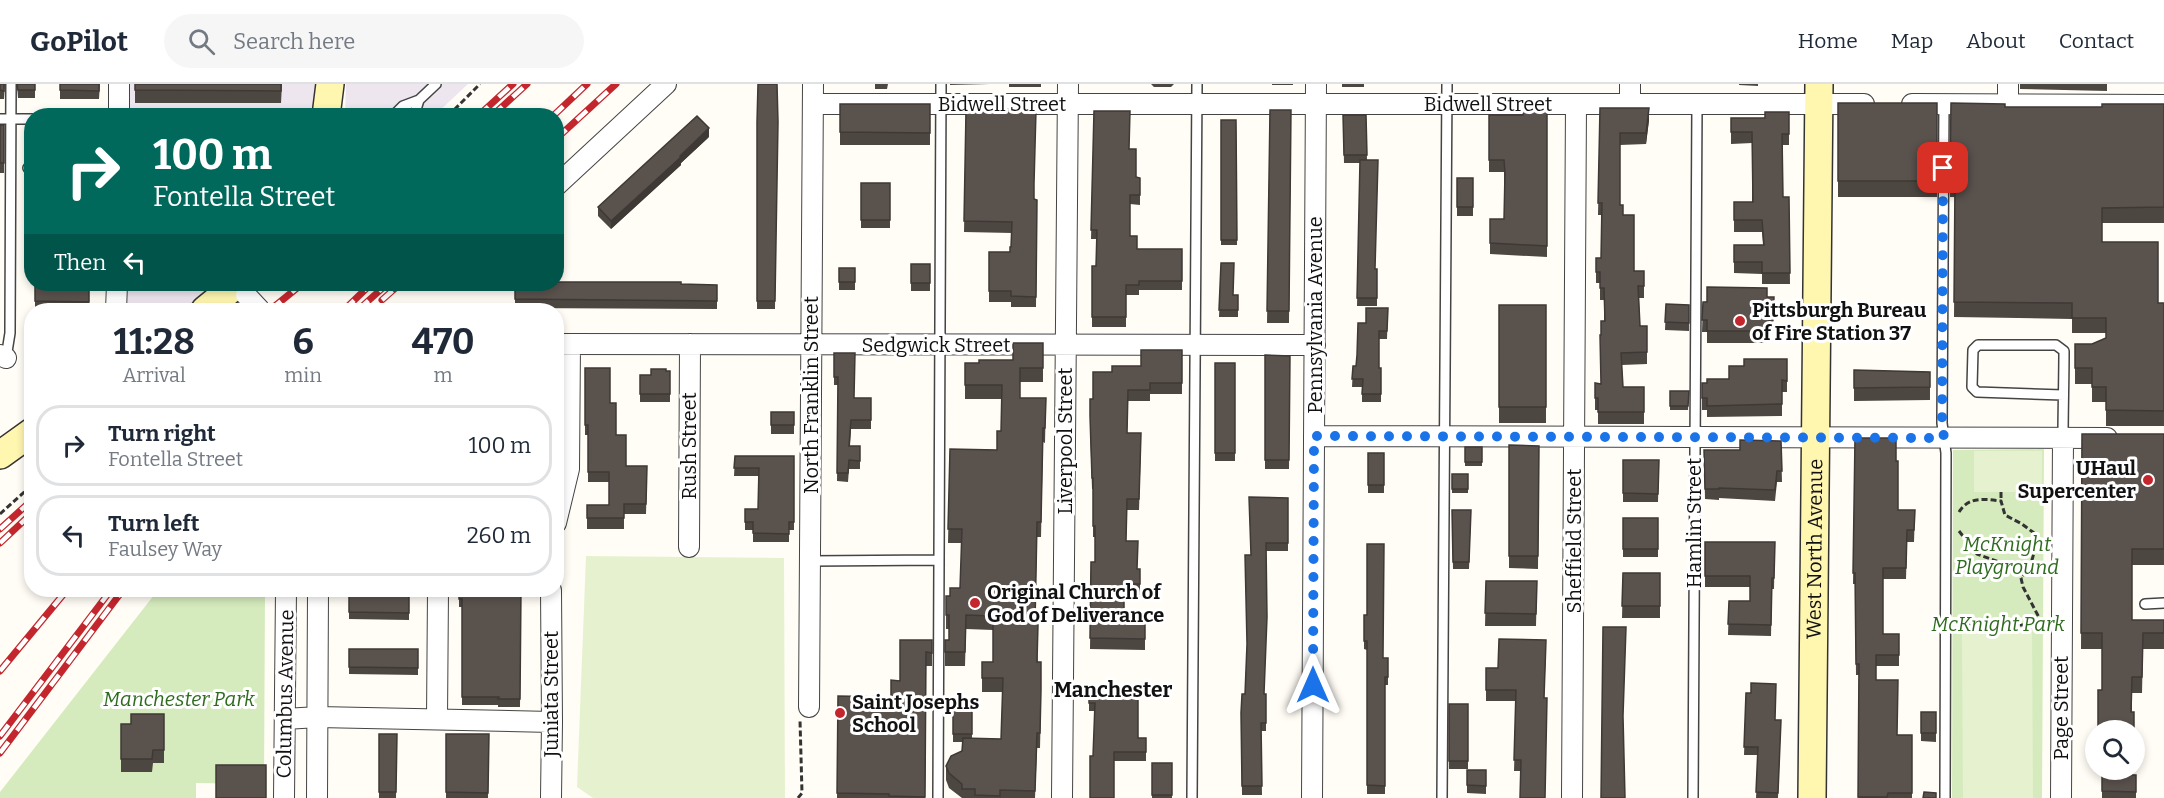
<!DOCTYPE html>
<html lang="en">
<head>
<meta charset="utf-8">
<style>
	:root { --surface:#fff; --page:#f6f6f7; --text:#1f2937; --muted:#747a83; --line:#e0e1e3 }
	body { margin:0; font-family:Bitter,serif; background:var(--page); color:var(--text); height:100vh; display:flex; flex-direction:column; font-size:22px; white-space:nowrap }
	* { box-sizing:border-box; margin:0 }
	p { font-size:20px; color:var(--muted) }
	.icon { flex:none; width:33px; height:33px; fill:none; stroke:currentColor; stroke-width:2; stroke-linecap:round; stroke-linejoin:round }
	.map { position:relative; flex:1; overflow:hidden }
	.details { position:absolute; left:24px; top:219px; width:540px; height:294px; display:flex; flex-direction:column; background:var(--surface); border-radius:24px; box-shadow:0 3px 9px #0003 }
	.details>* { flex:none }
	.hud { position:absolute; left:24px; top:24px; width:540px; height:183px; border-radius:24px; box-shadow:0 3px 9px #0003; background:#00695c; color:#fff; overflow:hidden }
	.tools { position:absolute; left:2085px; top:636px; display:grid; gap:12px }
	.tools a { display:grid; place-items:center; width:60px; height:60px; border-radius:50%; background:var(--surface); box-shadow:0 3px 9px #0003; font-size:30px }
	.pin { position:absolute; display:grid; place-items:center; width:51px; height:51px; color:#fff; margin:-26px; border-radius:12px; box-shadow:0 3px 9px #0006 }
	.me { position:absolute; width:66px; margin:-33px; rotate:0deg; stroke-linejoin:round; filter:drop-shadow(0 0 4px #0008) }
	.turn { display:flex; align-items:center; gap:21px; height:126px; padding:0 30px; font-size:27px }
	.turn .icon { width:78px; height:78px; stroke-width:2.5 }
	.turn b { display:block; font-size:42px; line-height:51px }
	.then { display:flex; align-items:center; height:57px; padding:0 30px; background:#0003; gap:12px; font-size:22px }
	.eta { display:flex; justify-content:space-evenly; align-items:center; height:102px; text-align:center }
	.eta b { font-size:36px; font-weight:700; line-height:42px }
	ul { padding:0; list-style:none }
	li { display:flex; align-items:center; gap:18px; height:81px; margin:0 12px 9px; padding:0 18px; border:3px solid var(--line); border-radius:24px }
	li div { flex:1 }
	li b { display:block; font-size:22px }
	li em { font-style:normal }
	header { display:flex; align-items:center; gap:36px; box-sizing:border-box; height:84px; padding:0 30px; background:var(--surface); border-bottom:2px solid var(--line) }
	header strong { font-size:28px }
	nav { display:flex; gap:33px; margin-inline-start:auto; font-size:21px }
	.search { width:420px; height:54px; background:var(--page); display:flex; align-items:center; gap:15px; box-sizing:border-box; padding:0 21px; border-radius:33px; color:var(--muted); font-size:22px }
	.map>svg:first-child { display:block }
	.industrial { fill:#eee6ef }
	.green { fill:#d5ebbd }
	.pitch { fill:#e6f2cf }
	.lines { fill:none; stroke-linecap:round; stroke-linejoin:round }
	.lane-casing { stroke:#444; stroke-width:12 }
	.street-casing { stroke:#444; stroke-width:22 }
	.secondary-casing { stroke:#333; stroke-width:30 }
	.path { stroke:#333; stroke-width:3; stroke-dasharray:6 3; stroke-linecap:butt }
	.lane { stroke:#fff; stroke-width:9 }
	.street { stroke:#fff; stroke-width:20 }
	.secondary { stroke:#fff6b0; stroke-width:27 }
	.rail-casing { stroke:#c4262e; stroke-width:7 }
	.rail { stroke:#fff; stroke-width:4.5; stroke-dasharray:14; stroke-linecap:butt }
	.street-bridge-casing { stroke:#444; stroke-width:22; stroke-linecap:butt }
	.street-bridge { stroke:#fff; stroke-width:20 }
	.wall { fill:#4d4742 }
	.shaded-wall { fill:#3f3936 }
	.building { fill:#5a524d; stroke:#3f3936; stroke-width:1.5 }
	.route { stroke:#1a73e8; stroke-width:10; stroke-dasharray:0 18 }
	.poi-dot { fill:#c4262e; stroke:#fff; stroke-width:2 }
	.labels { text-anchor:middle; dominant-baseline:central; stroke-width:6; stroke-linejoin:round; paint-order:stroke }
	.street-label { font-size:20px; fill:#111; stroke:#fff }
	.poi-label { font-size:20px; font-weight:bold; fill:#111; stroke:#fff; text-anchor:start }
	.park-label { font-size:20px; font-style:italic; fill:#2f6b1f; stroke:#fff }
	.neighbourhood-label { font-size:21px; font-weight:bold; fill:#111; stroke:#fff }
</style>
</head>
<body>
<header>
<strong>GoPilot</strong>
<div class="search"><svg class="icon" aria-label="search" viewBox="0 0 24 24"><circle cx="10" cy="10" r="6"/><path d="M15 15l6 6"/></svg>Search here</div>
<nav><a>Home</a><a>Map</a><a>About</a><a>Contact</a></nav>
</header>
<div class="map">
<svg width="2164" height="714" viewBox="0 0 2164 714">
	<rect width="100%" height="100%" fill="#fffdf5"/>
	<path class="industrial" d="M119 0H330L326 31 119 32Z
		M346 0H468L435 31 345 32Z
		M117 200H237L205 226H116Z"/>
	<path class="green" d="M2044 365 2042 714H1952L1953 366Z
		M158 506H265L264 700 196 699V714H0V708Z"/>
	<path class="pitch" d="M1974 367H2042V408H1974Z
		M586 472 784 474 785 714H593L577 703Z
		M2032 547 2033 714H1963L1962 548Z"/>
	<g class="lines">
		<defs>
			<path id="lane" d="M419 16 436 0
				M1944 20 1942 339 1946 369 1945 714
				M393 32 403 22 419 16 414 32
				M0 35H32
				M28 84H32
				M6 274 10 249 11 0
				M2063 354C2063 325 2064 296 2064 267L2056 261H1978L1973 266 1972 303 1977 308 2063 311
				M811 477 939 476
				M2145 520 2164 519
				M938 714 941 0
				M1192 714 1197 0
				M1442 714 1447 0
				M1693 714 1697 20"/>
			<path id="street" d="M1630 0V20
				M813 20H1864
				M1912 20 2164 21
				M2008 21V0
				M119 32V0
				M556 102 666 0
				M116 226 117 200
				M556 260 1315 261
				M0 271 6 274
				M1314 352 2107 354
				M556 439 569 385 570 260
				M689 463 690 260
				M809 623 813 0
				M285 635 318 633 552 638
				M437 635 438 506
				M284 714 286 506
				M317 714 318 506
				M551 714 552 638 551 506
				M1062 714 1068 0
				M1312 714 1316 0
				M1572 714 1576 20
				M2061 714 2063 354"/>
			<g id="secondary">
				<path d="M326 32 330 0"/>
				<path d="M205 226 237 200"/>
				<path d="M0 371 32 348"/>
				<path id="s1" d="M1812 714 1819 0"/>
			</g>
		</defs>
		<use href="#lane" class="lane-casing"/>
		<use href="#street" class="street-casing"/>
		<use href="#secondary" class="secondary-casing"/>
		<path class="path" d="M448 32 480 0
			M264 204 270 200
			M2001 408V417
			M1959 428C1969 412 1985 415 2001 417L2005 431 2022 440 2034 449C2036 468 2033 480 2021 494
			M0 430 32 401
			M1959 447 1977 470 2013 483 2021 494 2023 503 2043 541 2047 542
			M1957 541H2043
			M798 714 802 709 800 636"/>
		<use href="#lane" class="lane"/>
		<use href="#street" class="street"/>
		<use href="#secondary" class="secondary"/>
		<defs>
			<path id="rail" d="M478 32 513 0
				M492 32 527 0
				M553 32 587 0
				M556 55 616 0
				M382 216 400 200
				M270 226 302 200
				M344 226 371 200
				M358 226 387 200
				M0 445 32 416
				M0 459 32 429
				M0 587 67 506
				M0 652 111 506
				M0 669 123 506"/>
		</defs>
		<use href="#rail" class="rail-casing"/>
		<use href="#rail" class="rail"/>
		<defs>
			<path id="street-bridge" d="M246 211 260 226"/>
		</defs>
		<use href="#street-bridge" class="street-bridge-casing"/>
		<use href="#street-bridge" class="street-bridge"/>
	</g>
	<path class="wall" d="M0 0H5L4 15H0Z
		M17 0H35V14H18Z
		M60 0H100L99 15H60Z
		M135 0H282L281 19H135Z
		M777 0 775 225H757V38Z
		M875 0H888L887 5H875Z
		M950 0H990L950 1Z
		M1009 0H1041V3H1009Z
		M1151 0H1174L1171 3H1154Z
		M1272 0H1293V1H1272Z
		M1342 0H1364V3H1342Z
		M1739 0H1758V2L1739 1Z
		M2020 0H2107V7L2020 5Z
		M1838 19H1937V113H1838Z
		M1951 19 2005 23H2102L2164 20V139H2102V158L2158 219H2164V342H2106V318H2092V300H2075V260H2092L2106 254V249H2072V235L1954 233 1955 113H1950Z
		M840 20H930V61H840Z
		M1600 24 1649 36 1646 60 1620 61V121L1623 131 1634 187H1644V214H1639L1640 242 1647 268V280L1622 281 1623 303H1644V340H1598V326H1595V299L1601 300V251L1604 237V216H1600V199H1596V174H1601V131H1598Z
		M1270 26H1291L1289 239H1267Z
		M966 27 1034 108V115L1037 116 1036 223H1011V218H989V168H1010L1011 163 1012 149 964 148Z
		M1094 27 1129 65 1136 93 1140 94V121L1130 120V152L1137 165H1182V206H1139V211H1126V243H1092V182H1096L1097 155H1091Z
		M1547 27V173L1490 170V135H1504V88H1489V31H1523Z
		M1789 28V61H1783V113H1789L1790 200H1762V190L1734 189V161H1763L1762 148H1734V118H1752V59L1731 60V34H1765Z
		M1343 31H1366L1367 76 1375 185H1377V222H1357L1360 79H1344Z
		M1221 36H1236L1237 161H1221Z
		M0 41H4V89H0Z
		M709 53 681 79V81L611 145 598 132V123Z
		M1457 94H1473V132H1457Z
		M861 99H890V144H861Z
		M1221 179 1233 211H1238V233H1219Z
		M911 180H930V207H911Z
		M839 184H855V206H839Z
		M35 200H89V226H35Z
		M515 200 717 201V225L515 224Z
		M1767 213H1774L1773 248H1769V259H1707V248H1702L1703 218Z
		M1666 220 1689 221V247L1665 246Z
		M1499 221H1546V339H1499Z
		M1388 224 1387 255H1379V284H1381V318H1362V303H1352L1353 282H1356L1366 239Z
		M1043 259V298H1020V314H1046L1045 359 1043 358 1041 453H1037L1035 540 1041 621 1040 664H1037L1035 714H962L949 704 946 696V682L962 667V658H953V618H972V654L1001 655 1003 608H982V578H993V546L966 545 965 582H945V556H949V545H946V512H950L960 504 962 459H948L950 365 997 366 1001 347 1002 315H965V279H979L1013 276Z
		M1182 266V310H1150V317H1128L1127 349 1141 360 1139 426H1127L1126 457 1137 485H1140V511H1124V536H1145V566L1090 565 1091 478H1095V453H1093V405H1092L1090 343 1093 315 1112 288 1141 282Z
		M834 269 854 314H871V345H851L850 362H860V385H849L848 398 837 397 838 301H834Z
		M1265 271 1290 272 1289 385H1265Z
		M1787 275V308H1782V332L1707 333V326H1702V299H1707L1729 295 1744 282Z
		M1215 279H1235V377H1215Z
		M585 284 610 319 616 351 626 382 647 393 646 430H624V445H587V421H609V398H588V351H585Z
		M1854 286 1930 288V316L1854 317Z
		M666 287H670V318H640V291H651Z
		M1670 307H1689L1688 326H1670Z
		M771 328H794V350H771Z
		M2082 350H2164V481H2132V536H2164V565H2143L2142 609H2132V628L2134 646 2102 606V565H2081Z
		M1855 354 1896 377 1898 426H1915L1914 458H1907L1906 495H1883V550H1899V582H1876V596L1897 651H1912V714H1858L1859 591H1856L1855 500H1853Z
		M1781 357 1782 398H1777L1775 417 1719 414V416L1705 415 1704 366H1740Z
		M1509 361 1539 362 1538 485 1509 484Z
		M1465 363H1482V382H1465Z
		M1368 369H1384V409H1368Z
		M735 372H794V446H789V458H753V446H745V425H758L759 392H734Z
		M1623 376H1659L1658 418H1623Z
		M1452 390H1468V409H1452Z
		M1288 414V467H1266L1264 610H1266V647H1261L1262 711H1242L1241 629 1245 610 1251 471Z
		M1452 426H1471L1469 485H1453Z
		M1623 434H1658V473H1623Z
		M1705 458H1775L1774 505H1772L1771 552 1728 551 1729 517H1750V503H1705Z
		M1623 489H1660V534H1622Z
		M1486 497H1537L1536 542H1485Z
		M459 506H521L520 623H498V621H462V523H459Z
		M409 510V536L349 535V511Z
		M1364 531 1383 574H1388V601H1385V710H1367V566L1364 565Z
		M932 556V582H926L925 714H837L838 612 891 613 900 597Z
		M349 565H418V591L349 590Z
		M1546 567 1544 614 1521 687H1514L1516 617H1486V584H1498Z
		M1089 606 1138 654H1146V677H1114L1095 627H1089Z
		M1746 609 1775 636H1781L1778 714H1756L1758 671H1744Z
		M1449 620H1468V685H1449Z
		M1921 628H1936V658L1921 657Z
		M164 630V679H153L152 688H121V640H131Z
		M379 650H397L396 714H379Z
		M446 650H489L488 714H446Z
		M1152 679H1172V714H1152Z
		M1467 686H1486V710L1467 709Z
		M2102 686 2136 691V714H2102Z"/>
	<path class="shaded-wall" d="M1649 24V36L1646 60V49Z
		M709 44V53L681 79V81L611 145V137Z"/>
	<path class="building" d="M0 0H4V7L0 6Z
		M17 0H35V6H18Z
		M60 0H99V7L60 6Z
		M135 0H281V7L135 6Z
		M758 0H777L778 38 775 217H757V38Z
		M1838 19H1937V97H1838Z
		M1951 19 2005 20V23H2102V20H2164V123L2102 124V158H2158V219H2164V327L2106 326V303H2092V284H2075V260H2092L2106 254V234H2072V219L1954 218 1955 97H1950Z
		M840 20H930V49L840 48Z
		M1600 24H1649L1646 49H1620V121H1623V131H1634V187H1644V202H1638L1640 242H1647V268L1621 269 1623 303H1644V328H1598V314H1595V299L1601 300 1600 251H1601V237H1605L1604 204H1600V188H1596V174H1601L1602 119H1598Z
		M1004 25 1036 26 1034 100V115L1037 116 1036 213 1011 212V207H989V168H1010V163H1011L1012 138 964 137 966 27 1004 28Z
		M1270 26H1291L1289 227H1267Z
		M1094 27H1130L1129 65H1136V93L1140 94V111H1130V152H1137V165H1182V197H1139V201H1126V233H1092V182H1096L1097 146H1091Z
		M1523 27H1547V162L1490 159V135H1504L1505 89 1504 76H1489V31H1523Z
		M1765 28H1789V50H1782L1783 113H1789L1790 189H1762V178H1734V161H1764L1762 136H1734V118H1753L1752 48H1731V34H1765Z
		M1343 31H1366L1367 71H1344Z
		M697 32 709 44 680 72 681 73 611 137 598 123Z
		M1221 36H1236L1237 156H1221Z
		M0 41H4V79H0Z
		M1360 76H1378L1375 185H1377V214H1357Z
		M1457 94H1473V123H1457Z
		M861 99H890V136H861Z
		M1221 179H1234L1233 211H1238V226H1219Z
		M911 180H930V199H911Z
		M839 184H855V198H839Z
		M556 198H681V200L717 201V217L515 215V200H556Z
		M35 200H89V218L35 217Z
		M1707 203 1767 204V213H1774L1773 236H1769V247H1707V236H1702L1703 218H1707Z
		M1666 220 1689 221V239L1665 238Z
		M1499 221H1546V323H1499Z
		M1366 224H1388L1387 247H1379V284H1381V310H1362L1363 295H1352L1353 282H1356L1357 271 1358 239H1366Z
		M1013 259H1043V284H1020V314H1046L1045 344H1043L1041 438H1037L1035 540H1038L1037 578H1041V606L1040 649H1037L1035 707 1000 706V712L975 711V705H962V700L949 689 946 682 951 672 962 667 963 654 1001 655 1003 594H982V578H993V532L966 531 965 568H945V556H949V531H946V512H950V504H960L962 445H948L950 365 997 366V347H1001L1002 301H965V279H979V276H1013Z
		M1141 266H1182V299H1150V306H1128L1127 349H1141L1139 415H1127L1126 457H1138L1137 485H1140V500H1124V536H1145V555L1090 554 1091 478H1095V442H1093V394H1092L1090 332V315H1093V288H1112V282H1141Z
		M834 269H855L854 314H871V336H851L849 362H860V377L849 376 848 389H837L838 293H834Z
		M1265 271 1290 272 1289 376H1265Z
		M1744 275H1787V297L1782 296V320L1707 322V314H1702V299H1707V295H1729V282H1744Z
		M1215 279H1235V369H1215Z
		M585 284H610V319H616V351H626V382H647L646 420H624V434H587V421H609V388H588V341H585Z
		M651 285H666V287H670V310H640V291H651Z
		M1854 286 1930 288V303L1854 304Z
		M1670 307H1689L1688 322H1670Z
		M771 328H794V341H771Z
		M2082 350H2164V465H2132V536H2164V549H2143L2142 593H2132L2131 628H2134V646H2098V606H2102V549H2081Z
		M1855 354H1896V377H1898V426H1915L1914 446H1907L1906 484H1883V550H1899V571H1876V596H1898L1897 651H1912V709H1888L1887 713H1858L1859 580H1856L1855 489H1853Z
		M1740 356 1781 357 1782 387H1777L1775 406 1719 404V405H1705L1704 366H1740Z
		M1509 361 1539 362 1538 472H1509Z
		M1465 363H1482V378H1465Z
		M1368 369H1384V401H1368Z
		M735 372H794V438H789V450L753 449V438H745V425H758L759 384H734Z
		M1623 376H1659L1658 410 1623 409Z
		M1452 390H1468V405H1452Z
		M1249 413 1288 414V459H1266L1267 533 1264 610H1266V639H1261L1262 702H1242L1241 629 1242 610H1245L1247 560 1245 471H1251Z
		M1452 426H1471L1469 478H1453Z
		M1623 434H1658V465H1623Z
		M1705 458H1775L1774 494H1772L1771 541 1728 540 1729 517H1750V492H1705Z
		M1367 460H1384L1383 574H1388V593H1385V702L1367 701V557H1364V531H1367Z
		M1623 489H1660V522H1622Z
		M1486 497H1537L1536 530 1485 529Z
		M459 506H521L520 615H498L499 613H462V515H459Z
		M409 510V529L349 528V511Z
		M1603 543H1626L1623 632 1625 714H1601Z
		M1499 555 1546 556 1544 614H1547L1545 714H1520L1521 676H1514L1516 606H1486V584H1498Z
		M900 556H932V569L926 568 925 713 889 712V710L837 709 838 612 891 613V596L900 597Z
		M349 565H418V584L349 583Z
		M1751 599 1776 600 1775 636H1781L1778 709 1756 708 1758 663H1744L1746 609H1751Z
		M1089 606H1138V654H1146V668H1114V714H1090V672H1093L1095 619H1089Z
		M953 618H972V650H953Z
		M1449 620H1468V677H1449Z
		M1921 628H1936V649H1921Z
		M131 630H164V666H153L152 675H121V640H131Z
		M379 650H397L396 708H379Z
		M446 650H489L488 709 446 708Z
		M1152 679H1172V711H1152Z
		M216 681H266V714H216Z
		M1467 686H1486V702L1467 701Z
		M2102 686H2132V691H2136V708L2102 707Z
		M1924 708 1936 709V714H1923Z"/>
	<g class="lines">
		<path class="route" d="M1313 601 1314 352 1944 354 1942 339 1943 84"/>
	</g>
	<g class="poi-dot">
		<circle cx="1740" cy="237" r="6"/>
		<circle cx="2148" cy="396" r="6"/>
		<circle cx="975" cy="519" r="6"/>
		<circle cx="840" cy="629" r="6"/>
	</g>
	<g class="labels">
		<g class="street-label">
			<text x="1002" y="20">Bidwell Street</text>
			<text x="1488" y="20">Bidwell Street</text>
			<text transform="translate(1315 231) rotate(-90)">Pennsylvania Avenue</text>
			<text x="936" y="261">Sedgwick Street</text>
			<text transform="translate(811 311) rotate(-90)">North Franklin Street</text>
			<text transform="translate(1065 357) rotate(-90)">Liverpool Street</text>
			<text transform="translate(689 362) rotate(-90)">Rush Street</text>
			<text transform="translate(1694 439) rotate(-90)">Hamlin Street</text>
			<text transform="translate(1574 457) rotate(-90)">Sheffield Street</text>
			<text stroke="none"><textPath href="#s1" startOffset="249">West North Avenue</textPath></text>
			<text transform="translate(285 610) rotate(-89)">Columbus Avenue</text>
			<text transform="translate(551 610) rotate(-90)">Juniata Street</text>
			<text transform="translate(2061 624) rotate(-90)">Page Street</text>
		</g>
		<g class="poi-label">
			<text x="1752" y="226">Pittsburgh Bureau<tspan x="1752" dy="23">of Fire Station 37</tspan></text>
			<text x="2136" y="384" text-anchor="end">UHaul<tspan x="2136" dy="23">Supercenter</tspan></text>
			<text x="987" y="508">Original Church of<tspan x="987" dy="23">God of Deliverance</tspan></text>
			<text x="852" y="618">Saint Josephs<tspan x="852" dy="23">School</tspan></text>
		</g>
		<g class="park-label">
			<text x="2007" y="460">McKnight<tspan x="2007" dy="23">Playground</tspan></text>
			<text x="1998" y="540">McKnight Park</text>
			<text x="179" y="615">Manchester Park</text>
		</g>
		<g class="neighbourhood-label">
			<text x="1113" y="606">Manchester</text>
		</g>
	</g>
</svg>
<div class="tools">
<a><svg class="icon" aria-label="search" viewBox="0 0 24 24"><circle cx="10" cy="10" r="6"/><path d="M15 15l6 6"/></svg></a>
</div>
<div class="pin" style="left:1943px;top:84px;background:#d93025"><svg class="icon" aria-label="arrive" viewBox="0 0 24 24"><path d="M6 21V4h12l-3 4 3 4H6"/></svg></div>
<svg class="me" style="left:1313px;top:601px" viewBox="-20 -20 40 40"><path d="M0-17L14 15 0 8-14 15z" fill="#1a73e8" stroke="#fff" stroke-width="4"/></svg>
<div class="hud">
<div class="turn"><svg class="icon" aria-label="right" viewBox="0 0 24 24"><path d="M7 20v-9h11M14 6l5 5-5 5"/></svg><div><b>100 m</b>Fontella Street</div></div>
<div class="then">Then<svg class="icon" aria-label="left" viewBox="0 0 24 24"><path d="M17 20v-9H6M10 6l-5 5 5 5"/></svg></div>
</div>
<section class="details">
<div class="eta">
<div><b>11:28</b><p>Arrival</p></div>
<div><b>6</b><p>min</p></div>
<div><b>470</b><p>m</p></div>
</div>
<ul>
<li><svg class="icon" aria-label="right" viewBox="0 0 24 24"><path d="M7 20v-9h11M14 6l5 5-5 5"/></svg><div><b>Turn right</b><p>Fontella Street</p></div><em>100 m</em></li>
<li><svg class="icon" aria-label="left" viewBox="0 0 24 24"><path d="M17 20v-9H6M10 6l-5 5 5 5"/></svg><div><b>Turn left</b><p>Faulsey Way</p></div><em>260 m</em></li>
</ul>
</section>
</div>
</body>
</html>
